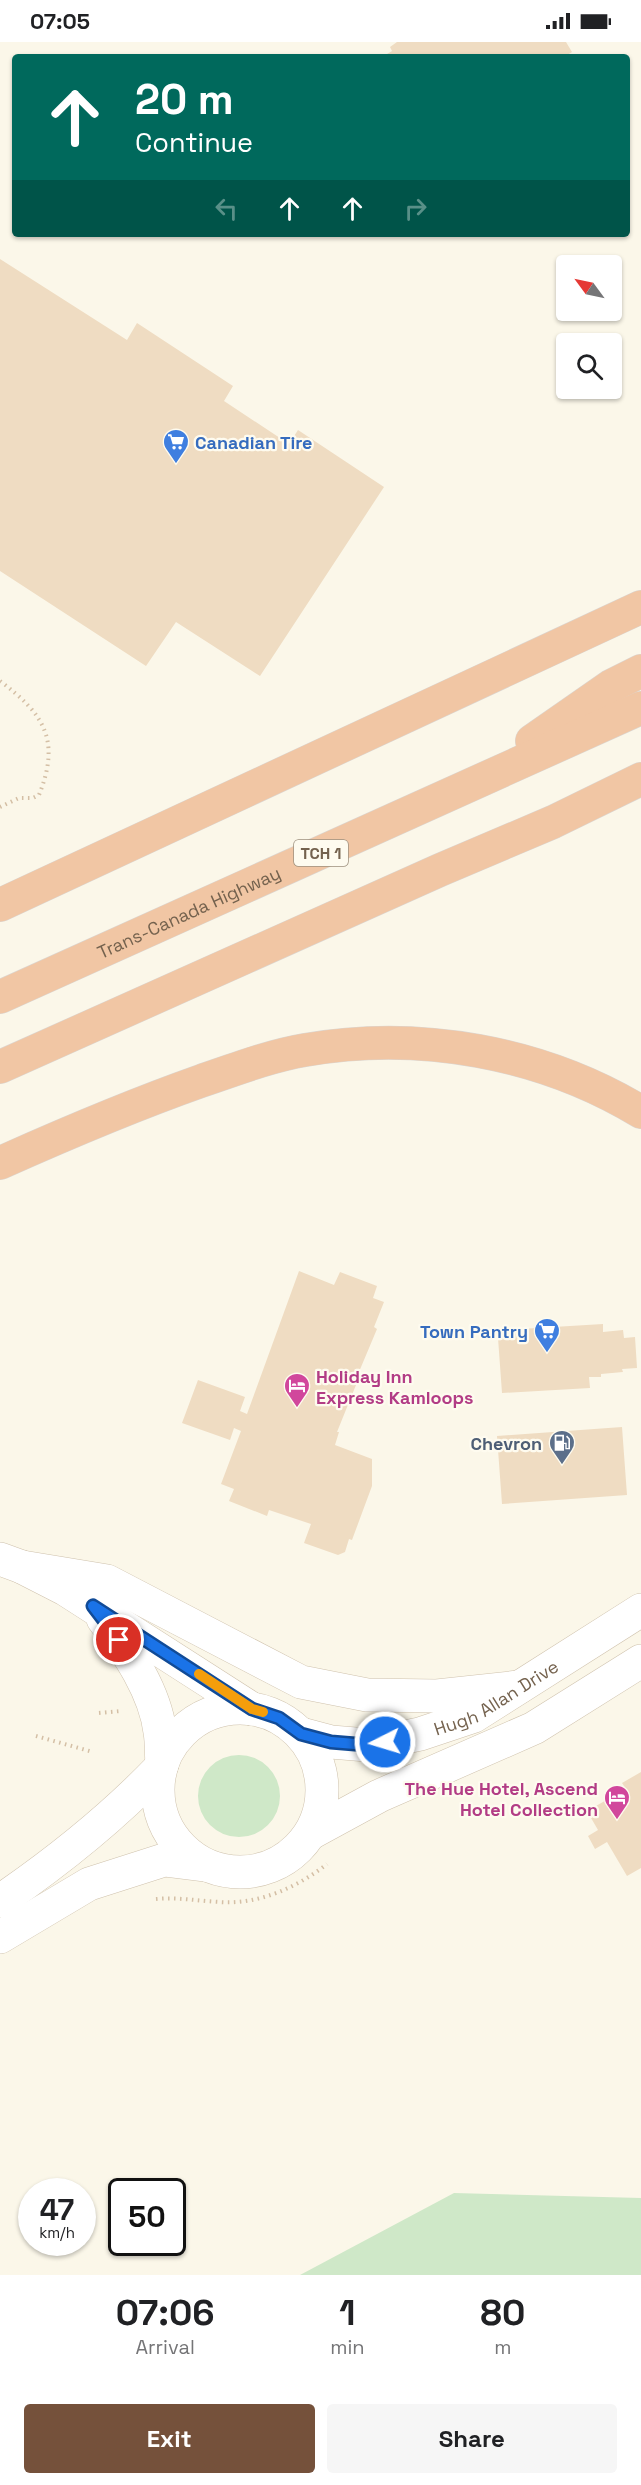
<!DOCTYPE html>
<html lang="en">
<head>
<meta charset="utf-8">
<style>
	:root { --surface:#fff; --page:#f6f6f6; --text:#202124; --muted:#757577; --accent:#75513b }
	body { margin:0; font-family:"Space Grotesk",sans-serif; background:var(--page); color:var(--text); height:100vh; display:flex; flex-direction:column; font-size:22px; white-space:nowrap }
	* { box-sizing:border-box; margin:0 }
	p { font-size:20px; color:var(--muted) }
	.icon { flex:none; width:33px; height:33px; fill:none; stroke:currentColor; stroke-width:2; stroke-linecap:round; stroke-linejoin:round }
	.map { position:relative; height:2233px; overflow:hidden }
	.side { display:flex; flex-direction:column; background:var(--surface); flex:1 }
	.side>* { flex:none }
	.guide { position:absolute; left:12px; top:12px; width:618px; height:183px; border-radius:6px; box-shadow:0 2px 4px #0004; background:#00695c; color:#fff; overflow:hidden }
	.needle { width:39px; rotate:303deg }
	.buttons { position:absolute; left:556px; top:213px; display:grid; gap:12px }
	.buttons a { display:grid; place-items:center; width:66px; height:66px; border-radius:6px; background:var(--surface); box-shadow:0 2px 4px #0004; font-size:30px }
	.speed { position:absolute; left:18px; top:2136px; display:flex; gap:12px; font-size:30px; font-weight:700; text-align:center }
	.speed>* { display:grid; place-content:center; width:78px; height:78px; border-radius:50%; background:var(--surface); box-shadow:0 2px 4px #0004; line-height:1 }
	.speed small { font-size:15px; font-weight:400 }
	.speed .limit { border:3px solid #111; border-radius:9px; background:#fff; color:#111 }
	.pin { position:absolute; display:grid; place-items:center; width:51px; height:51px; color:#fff; margin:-26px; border:3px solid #fff; border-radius:50%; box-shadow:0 2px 6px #0007 }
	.me { position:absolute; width:66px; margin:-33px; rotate:265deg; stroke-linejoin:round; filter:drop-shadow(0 0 4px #0008) }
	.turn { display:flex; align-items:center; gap:21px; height:126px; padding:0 24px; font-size:27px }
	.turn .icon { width:78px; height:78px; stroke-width:2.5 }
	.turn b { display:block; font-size:42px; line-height:51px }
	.lanes { display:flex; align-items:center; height:57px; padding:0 24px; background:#0003; justify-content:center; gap:30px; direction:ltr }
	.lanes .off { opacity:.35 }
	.eta { display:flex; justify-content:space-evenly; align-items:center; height:102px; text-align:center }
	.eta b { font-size:36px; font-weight:700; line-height:42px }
	.primary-button { display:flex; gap:12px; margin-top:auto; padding:12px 24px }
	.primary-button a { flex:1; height:69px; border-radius:6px; background:var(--accent); color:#fff; font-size:24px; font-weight:700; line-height:69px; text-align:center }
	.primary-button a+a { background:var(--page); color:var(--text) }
	.status { display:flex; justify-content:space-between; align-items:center; height:42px; padding:0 30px; background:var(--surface); direction:ltr }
	.status svg { height:16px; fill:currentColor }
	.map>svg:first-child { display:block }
	.green { fill:#cfe8c8 }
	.building { fill:#efdcc2 }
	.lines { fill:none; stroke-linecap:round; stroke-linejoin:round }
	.secondary-casing { stroke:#cfc2ad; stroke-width:34 }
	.highway-casing { stroke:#dbd6d1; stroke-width:34 }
	.path { stroke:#d4bfa5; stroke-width:4; stroke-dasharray:1.5 4.5; stroke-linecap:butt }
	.secondary { stroke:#fff; stroke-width:33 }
	.highway { stroke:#f1c6a4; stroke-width:33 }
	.route-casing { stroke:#114b97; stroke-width:15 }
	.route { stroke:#1a73e8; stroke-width:10 }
	.slow { stroke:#f59e0b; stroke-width:10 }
	.labels { text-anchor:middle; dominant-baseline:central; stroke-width:4.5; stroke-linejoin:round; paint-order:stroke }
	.shield { fill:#fefbef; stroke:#9d907e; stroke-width:1.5 }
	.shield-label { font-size:16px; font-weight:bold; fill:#74624e }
	.shop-label { font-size:18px; font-weight:bold; fill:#366cbe; stroke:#fefbef; text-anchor:start }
	.street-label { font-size:18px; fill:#74624e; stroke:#fefbef }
	.hotel-label { font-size:18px; font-weight:bold; fill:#b23c85; stroke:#fefbef; text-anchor:start }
	.service-label { font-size:18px; font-weight:bold; fill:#4e5e75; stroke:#fefbef; text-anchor:end }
</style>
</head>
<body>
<div class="status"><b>07:05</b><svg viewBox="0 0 49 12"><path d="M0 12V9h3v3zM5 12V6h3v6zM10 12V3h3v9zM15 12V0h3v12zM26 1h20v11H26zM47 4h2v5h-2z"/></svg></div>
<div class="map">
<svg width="641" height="2233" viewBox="0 0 641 2233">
	<rect width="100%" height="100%" fill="#fbf7e9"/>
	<path class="green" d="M198 1754a41 41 0 1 1 82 0a41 41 0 1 1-82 0Z
		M454 2151 641 2156V2233H300Z"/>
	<path class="building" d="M397 0H566L572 10 564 15H382L392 9 390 5Z
		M0 217 127 298 137 281 233 344 224 359 289 402 298 388 384 445 260 634 176 580 146 624 0 529Z
		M299 1229 334 1243 340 1230 377 1244 373 1256 384 1260 374 1285 377 1287 356 1337 358 1338 337 1390H339L335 1403 372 1417V1444L352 1498 349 1497 345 1510 338 1513 304 1501 311 1482 269 1468 267 1474 229 1459 234 1447 221 1442 241 1389 234 1386 230 1398 182 1381 198 1338 245 1355 240 1369 247 1372Z
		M603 1282V1290L623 1288 624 1296 635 1295 637 1326 622 1327 623 1330 601 1332V1335H589L590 1346 502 1351 498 1296 504 1288Z
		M622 1385 627 1453 502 1462 497 1394Z
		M641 1730V1826L627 1834 607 1800 595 1807 588 1794 598 1788 587 1769 626 1747 622 1741Z"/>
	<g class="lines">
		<defs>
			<g id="secondary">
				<path d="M0 1517 22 1525 65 1547 252 1667"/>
				<path d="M22 1525 107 1539 301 1640 367 1653 437 1654 519 1645"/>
				<path d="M103 1577C128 1610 155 1649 160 1690 162 1701 161 1712 162 1723"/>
				<circle cx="240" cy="1748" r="82"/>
				<path id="s1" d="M301 1692 331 1700 367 1703 420 1692 474 1674 641 1568"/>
				<path d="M311 1791 379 1754 534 1686 641 1619"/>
				<path d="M0 1859C57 1820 112 1776 160 1726"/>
				<path d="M0 1895 89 1842 164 1818 204 1823"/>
			</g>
			<g id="highway">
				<path d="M532 699 611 644 641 629"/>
				<path d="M0 863 641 565"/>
				<path id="s2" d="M0 955 641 666"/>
				<path d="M0 1025 440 828 553 780 641 737"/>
				<path d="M0 1121C67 1091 133 1063 201 1039 236 1027 270 1014 305 1008 419 988 542 1010 641 1070"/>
			</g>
		</defs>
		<use href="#secondary" class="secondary-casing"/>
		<use href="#highway" class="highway-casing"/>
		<path class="path" d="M0 639C44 672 61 698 39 753L33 756H19L0 765
			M99 1671 121 1669
			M36 1694 93 1710
			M156 1857C178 1855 198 1859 220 1860 258 1863 298 1845 327 1822"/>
		<use href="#secondary" class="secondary"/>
		<use href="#highway" class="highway"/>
	</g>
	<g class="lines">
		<defs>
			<path id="route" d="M119 1598 93 1564 252 1667 279 1676 301 1692 331 1700 367 1703 385 1700"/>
		</defs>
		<use href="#route" class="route-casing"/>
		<use href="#route" class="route"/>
		<path class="slow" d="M199 1632 252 1667 263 1670"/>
	</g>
	<defs>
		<symbol id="supermarket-pin" viewBox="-11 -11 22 30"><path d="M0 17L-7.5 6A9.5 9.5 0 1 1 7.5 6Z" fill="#3f7fe0" stroke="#fefbef"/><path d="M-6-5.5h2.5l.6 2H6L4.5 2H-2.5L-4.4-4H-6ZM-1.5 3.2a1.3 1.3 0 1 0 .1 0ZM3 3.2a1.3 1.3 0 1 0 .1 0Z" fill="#fff"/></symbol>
		<symbol id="hotel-pin" viewBox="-11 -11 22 30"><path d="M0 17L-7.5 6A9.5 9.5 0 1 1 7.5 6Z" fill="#d1479c" stroke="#fefbef"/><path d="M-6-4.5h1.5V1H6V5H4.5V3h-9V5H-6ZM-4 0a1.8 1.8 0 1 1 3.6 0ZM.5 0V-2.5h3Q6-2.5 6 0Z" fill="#fff"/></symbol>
		<symbol id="fuel-pin" viewBox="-11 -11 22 30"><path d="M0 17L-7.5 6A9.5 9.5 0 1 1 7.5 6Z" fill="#5c6f8a" stroke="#fefbef"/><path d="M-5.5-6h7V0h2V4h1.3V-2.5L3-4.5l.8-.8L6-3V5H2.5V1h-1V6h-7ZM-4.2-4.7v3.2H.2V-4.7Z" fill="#fff"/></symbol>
	</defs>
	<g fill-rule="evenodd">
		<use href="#supermarket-pin" x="161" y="385" width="30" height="40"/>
		<use href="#supermarket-pin" x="532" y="1274" width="30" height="40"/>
		<use href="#hotel-pin" x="282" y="1329" width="30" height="40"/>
		<use href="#fuel-pin" x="547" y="1386" width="30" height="40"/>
		<use href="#hotel-pin" x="602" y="1741" width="30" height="40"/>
	</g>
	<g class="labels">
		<rect class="shield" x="294" y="798" width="54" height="26" rx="4.5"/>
		<g class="shield-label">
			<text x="321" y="811">TCH 1</text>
		</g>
		<g class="shop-label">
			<text x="195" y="400">Canadian Tire</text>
			<text x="528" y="1289" text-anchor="end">Town Pantry</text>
		</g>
		<g class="street-label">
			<text stroke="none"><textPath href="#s2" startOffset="207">Trans-Canada Highway</textPath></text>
			<text stroke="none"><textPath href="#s1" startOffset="206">Hugh Allan Drive</textPath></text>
		</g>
		<g class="hotel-label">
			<text x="316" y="1334">Holiday Inn<tspan x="316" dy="21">Express Kamloops</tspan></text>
			<text x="598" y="1746" text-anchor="end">The Hue Hotel, Ascend<tspan x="598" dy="21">Hotel Collection</tspan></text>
		</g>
		<g class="service-label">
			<text x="542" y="1401">Chevron</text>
		</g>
	</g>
</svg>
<div class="buttons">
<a><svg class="needle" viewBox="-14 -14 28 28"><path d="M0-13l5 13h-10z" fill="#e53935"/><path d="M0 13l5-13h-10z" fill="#757577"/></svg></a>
<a><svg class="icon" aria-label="search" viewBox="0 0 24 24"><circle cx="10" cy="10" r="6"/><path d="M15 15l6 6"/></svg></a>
</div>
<div class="speed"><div>47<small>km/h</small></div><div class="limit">50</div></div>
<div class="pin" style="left:119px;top:1598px;background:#d93025"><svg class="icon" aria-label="arrive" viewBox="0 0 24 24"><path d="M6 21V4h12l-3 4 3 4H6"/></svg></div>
<svg class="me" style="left:385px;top:1700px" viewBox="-20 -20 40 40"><circle r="17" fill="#1a73e8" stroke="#fff" stroke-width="3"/><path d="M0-11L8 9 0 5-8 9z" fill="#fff"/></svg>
<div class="guide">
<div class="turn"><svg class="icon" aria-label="ahead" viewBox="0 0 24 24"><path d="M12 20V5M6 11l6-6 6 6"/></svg><div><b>20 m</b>Continue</div></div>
<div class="lanes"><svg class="icon off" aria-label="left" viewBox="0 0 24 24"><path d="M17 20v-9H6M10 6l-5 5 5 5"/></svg><svg class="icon" aria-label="ahead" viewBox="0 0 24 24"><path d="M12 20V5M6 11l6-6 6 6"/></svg><svg class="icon" aria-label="ahead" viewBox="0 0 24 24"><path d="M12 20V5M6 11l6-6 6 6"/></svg><svg class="icon off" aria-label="right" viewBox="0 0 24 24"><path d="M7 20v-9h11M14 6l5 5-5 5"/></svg></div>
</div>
</div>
<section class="side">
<div class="eta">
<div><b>07:06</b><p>Arrival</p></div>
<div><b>1</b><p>min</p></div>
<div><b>80</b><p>m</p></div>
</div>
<div class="primary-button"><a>Exit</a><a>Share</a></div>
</section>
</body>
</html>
